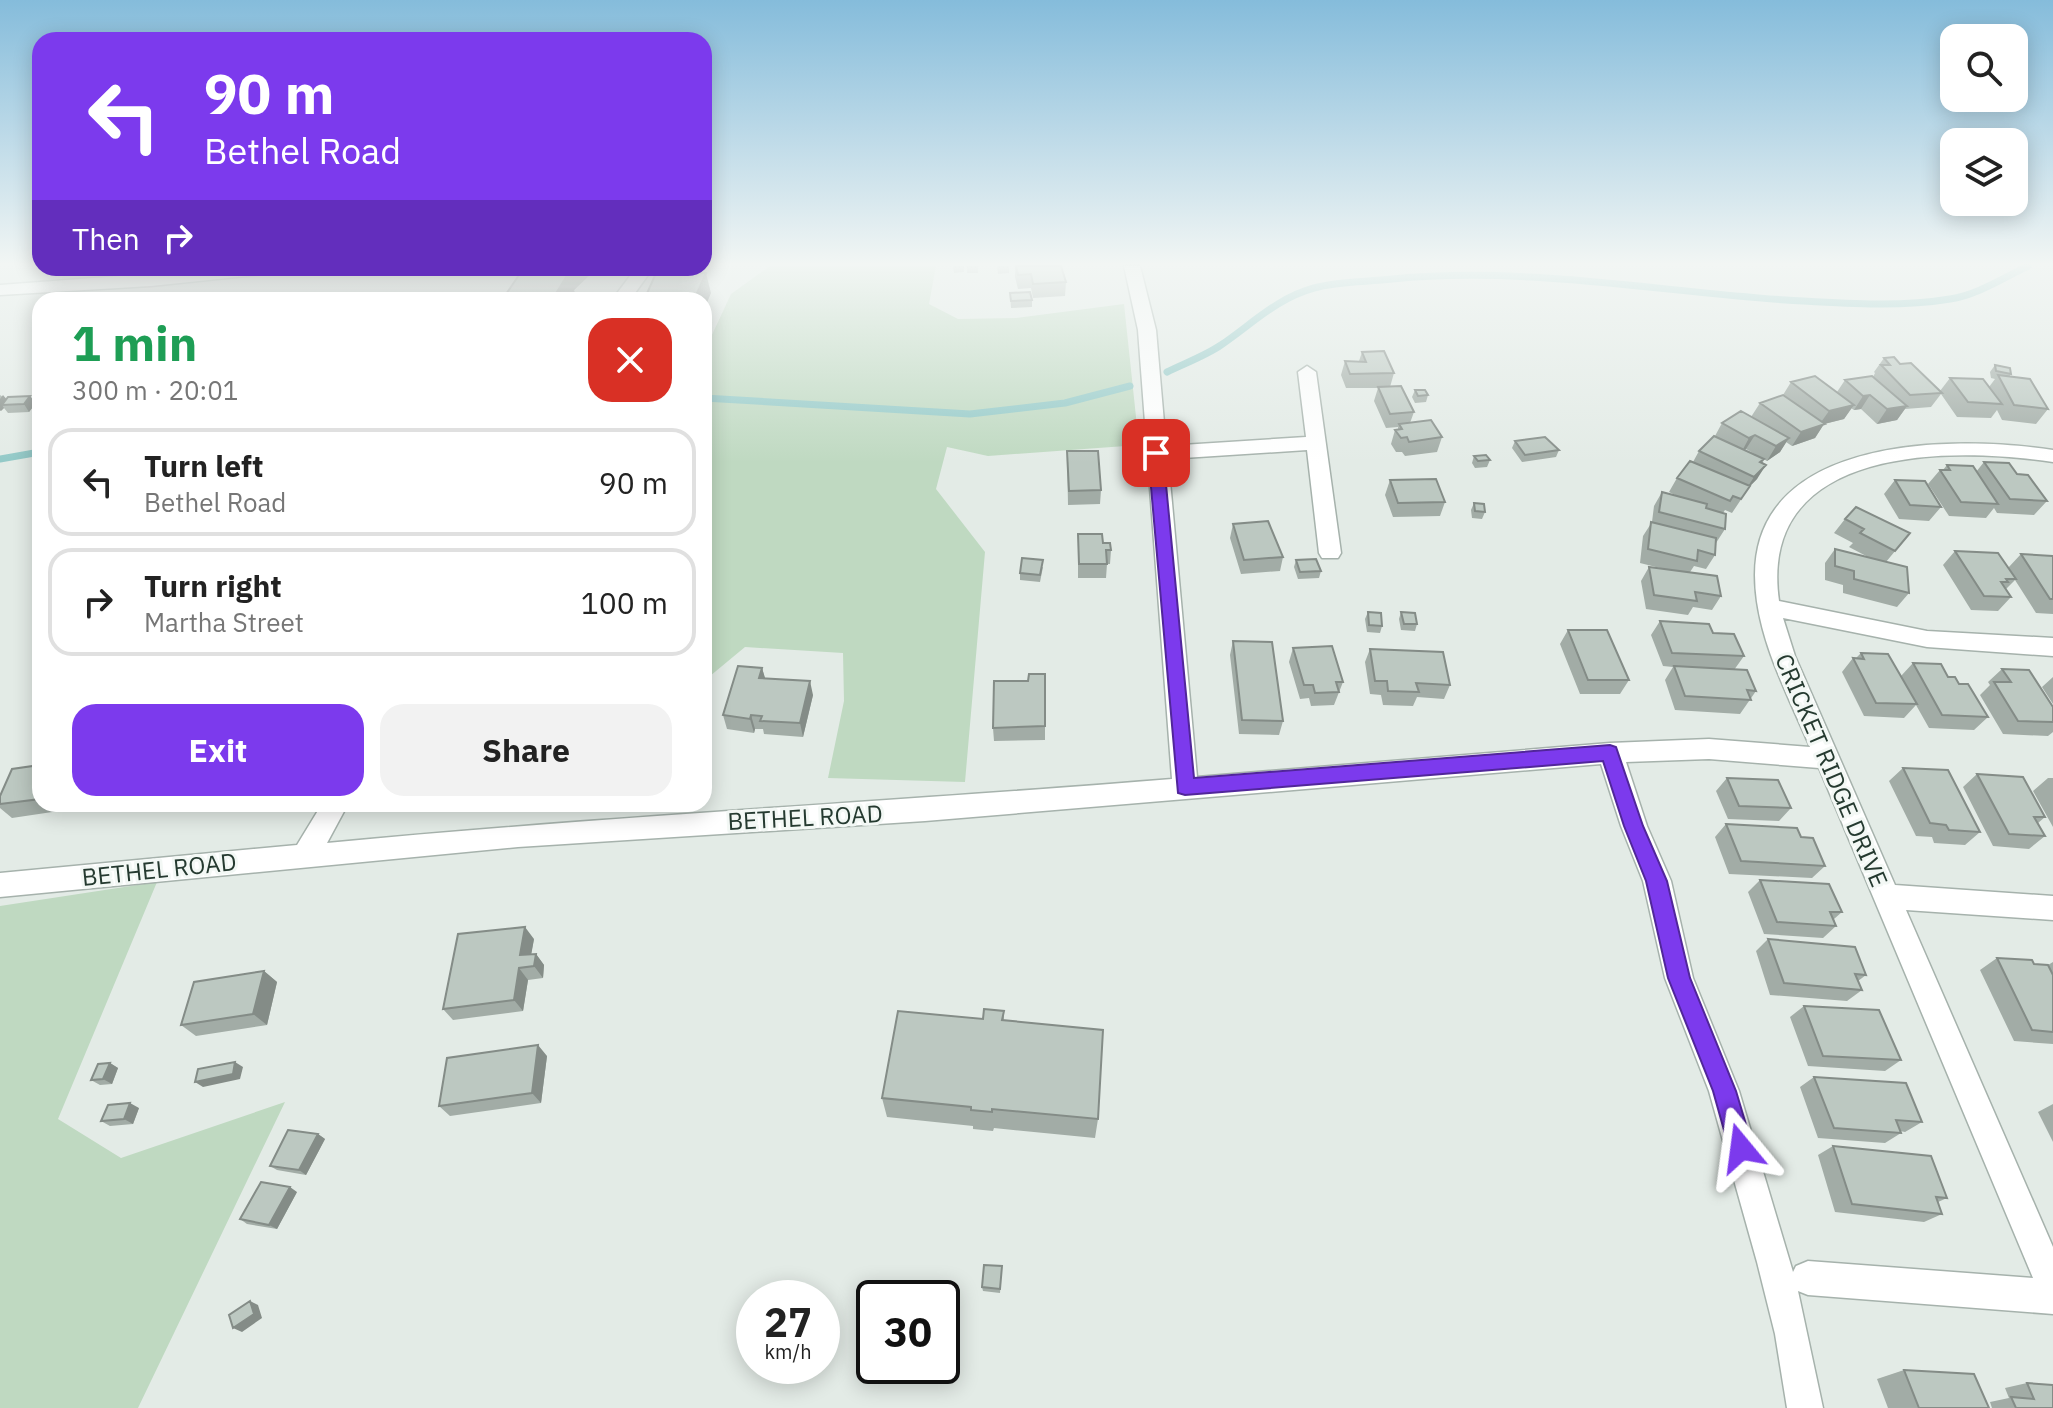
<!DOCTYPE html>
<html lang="en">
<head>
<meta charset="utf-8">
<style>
	:root { --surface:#fff; --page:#f2f2f2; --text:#222; --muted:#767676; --line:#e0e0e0; --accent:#7c3aed }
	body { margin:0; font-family:"IBM Plex Sans",sans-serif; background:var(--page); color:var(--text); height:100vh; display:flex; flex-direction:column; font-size:30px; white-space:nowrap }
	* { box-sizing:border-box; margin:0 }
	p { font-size:26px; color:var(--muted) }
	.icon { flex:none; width:44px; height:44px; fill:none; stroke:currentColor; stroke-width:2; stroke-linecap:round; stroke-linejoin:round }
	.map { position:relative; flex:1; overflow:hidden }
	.side { position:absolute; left:32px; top:292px; width:680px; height:520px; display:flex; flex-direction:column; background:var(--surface); border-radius:24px; box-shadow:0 4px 20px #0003 }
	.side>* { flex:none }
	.banner { position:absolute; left:32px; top:32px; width:680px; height:244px; border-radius:24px; box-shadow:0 4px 20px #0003; background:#7c3aed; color:#fff; overflow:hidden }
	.buttons { position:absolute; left:1940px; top:24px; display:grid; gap:16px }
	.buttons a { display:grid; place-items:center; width:88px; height:88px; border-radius:16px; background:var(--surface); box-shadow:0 4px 20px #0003; font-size:40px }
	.speed { position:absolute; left:736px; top:1280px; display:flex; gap:16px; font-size:40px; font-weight:700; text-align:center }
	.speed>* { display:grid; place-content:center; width:104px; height:104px; border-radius:50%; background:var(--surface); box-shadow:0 4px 20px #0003; line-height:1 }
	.speed small { font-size:20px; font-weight:400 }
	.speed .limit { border:4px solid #111; border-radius:12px; background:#fff; color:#111 }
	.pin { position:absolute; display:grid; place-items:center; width:68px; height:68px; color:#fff; margin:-34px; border-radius:16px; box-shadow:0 4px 12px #0006 }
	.me { position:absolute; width:88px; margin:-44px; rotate:344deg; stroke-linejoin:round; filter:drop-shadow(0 0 6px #0008) }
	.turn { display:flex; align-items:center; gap:28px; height:168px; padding:0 40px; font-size:36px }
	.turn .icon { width:104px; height:104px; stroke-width:2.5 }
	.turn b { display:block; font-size:56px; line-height:68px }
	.then { display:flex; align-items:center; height:76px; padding:0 40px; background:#0003; gap:16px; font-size:30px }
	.round { display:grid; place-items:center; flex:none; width:84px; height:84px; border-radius:24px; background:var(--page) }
	.summary { display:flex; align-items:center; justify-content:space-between; height:136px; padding:0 40px }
	h1 { font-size:48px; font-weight:800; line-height:60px; color:#1e9e55 }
	.cta { display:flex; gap:16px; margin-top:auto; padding:16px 40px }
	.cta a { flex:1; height:92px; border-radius:24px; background:var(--accent); color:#fff; font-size:32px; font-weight:800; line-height:92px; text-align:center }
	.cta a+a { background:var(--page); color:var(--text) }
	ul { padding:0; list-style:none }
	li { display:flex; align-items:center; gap:24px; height:108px; margin:0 16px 12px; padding:0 24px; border:4px solid var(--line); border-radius:24px }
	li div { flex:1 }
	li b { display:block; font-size:30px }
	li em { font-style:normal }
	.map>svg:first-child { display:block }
	.green { fill:#bfd9c1 }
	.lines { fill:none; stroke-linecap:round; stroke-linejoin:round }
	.stream { stroke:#92c9c7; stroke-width:7 }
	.minor-casing { stroke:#a6b2ac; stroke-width:3 }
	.minor { fill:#fff; fill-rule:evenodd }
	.wall { fill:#a2aca6 }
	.shaded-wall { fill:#848c87 }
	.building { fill:#bcc8c1; stroke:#848c87; stroke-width:2 }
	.route { fill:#7c3aed; stroke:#51269a; stroke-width:2 }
	.labels { text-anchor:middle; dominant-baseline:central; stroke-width:6; stroke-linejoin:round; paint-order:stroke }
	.street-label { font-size:24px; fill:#253a30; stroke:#f3f8f5 }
</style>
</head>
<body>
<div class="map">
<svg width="2053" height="1408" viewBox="0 0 2053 1408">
	<rect width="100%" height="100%" fill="#e3ebe6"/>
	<path class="green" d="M770 266H936L929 304 958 319 1016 318 1124 304 1139 445 988 456 947 447 936 489 985 552 965 782 828 778 844 701 843 653 745 647 704 681V352L731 294Z
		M157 882 58 1119 121 1158 285 1102 138 1408H0V906Z"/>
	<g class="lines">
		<path class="stream" d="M1167 372C1185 363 1205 356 1221 345 1252 324 1277 298 1314 288 1338 281 1367 282 1392 279 1525 266 1654 291 1786 300 1839 303 1897 308 1950 299 1977 295 2003 278 2028 266
			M704 398 970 414 1065 403 1130 386
			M0 459 40 452"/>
		<defs>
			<path id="minor" d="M1124 266H1140L1156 330 1166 446 1306 437 1298 372 1307 366 1316 372 1341 553 1338 558H1322L1319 553 1307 450 1168 459 1197 777 1610 743 1709 739 1810 747C1787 693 1755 635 1755 575 1755 435 1956 435 2053 450V462C1948 446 1757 446 1779 601L1927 631 2053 638V656L1927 647 1783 618 1795 656 1895 885 2053 896V920L1906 910 2053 1247V1314L1808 1295 1798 1291 1823 1408H1787L1775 1334 1757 1262 1709 1091 1665 978 1643 881 1621 826 1601 764 925 821 518 847 0 897V873L297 845 322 804H348L327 843C608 816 890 802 1172 779L1138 330ZM1709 759 1819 768 2033 1278 1808 1261 1796 1266 1793 1272 1739 1091 1693 978 1671 881 1647 826 1626 762Z
				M227 268H283L275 273 151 286 0 295V285Z
				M636 268H653L630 300H612Z"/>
		</defs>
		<use href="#minor" class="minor-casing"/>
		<use href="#minor" class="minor"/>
	</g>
	<path class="wall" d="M953 266H964V272L954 273Z
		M967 266H978V273H967Z
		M997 266H1009V273L998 274Z
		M1015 266H1061L1066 282 1065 296 1033 298 1031 288 1018 289 1015 277Z
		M420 268H466L462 275H425Z
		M467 268H494L491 274H480L479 271 478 274H469Z
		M528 268H597L574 290 575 294 572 300H502L529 272Z
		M1010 293 1032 300V307L1011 308Z
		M1362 352 1394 373 1390 387 1414 412 1410 423 1442 437 1437 452 1405 456 1402 452H1396L1391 444 1395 430H1398V427L1386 428 1374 401 1378 388H1346L1341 375 1345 361H1359Z
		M1884 358 1900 364 1940 391 1950 378 1989 387 1995 379 1991 378 1990 372 1995 365 2011 374 2009 377 2048 409 2036 424 2002 420 1997 410 1991 418 1957 417 1941 394 1931 407 1905 409 1897 420 1877 424 1861 409 1854 410 1851 408 1844 419 1824 424 1815 438 1792 446 1786 442 1780 452 1767 461 1746 449 1744 450 1764 459 1757 479 1750 486 1732 513 1725 510 1723 513 1725 529 1716 543 1715 555 1706 569 1694 566 1690 572 1721 596 1712 610 1693 607 1688 615 1646 609 1641 581 1649 567 1664 569 1640 563 1643 536 1652 522 1654 506 1662 492 1677 496 1669 492 1677 478 1693 462 1699 451 1715 436 1722 423 1751 417 1760 403 1783 395 1791 382 1837 392 1845 380 1873 377 1875 373 1874 372Z
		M1415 390 1428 395 1426 402 1415 403 1412 397Z
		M0 395 6 399 36 403 29 412 8 413 4 408 0 411Z
		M1515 441 1559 450 1556 457 1522 462 1512 448Z
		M1067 451 1101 490 1100 504 1068 505Z
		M1474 456 1490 460 1487 467 1475 468 1472 463Z
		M1984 462 2017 474 2047 501 2034 515 1997 513 1994 508 1986 518 1949 516 1928 484 1940 470H1943L1947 465 1976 472Z
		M1390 480 1445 502 1440 516 1393 517 1385 495Z
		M1895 480 1941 507 1929 521 1899 519 1884 494Z
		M1474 503 1485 512 1482 519 1472 518 1471 510Z
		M1845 519 1910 533 1886 562 1909 593 1897 607 1843 593V585L1825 580V563L1835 549 1868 557 1849 547 1853 543 1834 533Z
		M1233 524 1283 557 1280 571 1241 574 1230 538Z
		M1078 534 1103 543 1111 550 1110 564H1107L1106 578H1078Z
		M1955 551 2008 568 2021 554 2053 556V614L2036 613 2015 580 2006 589 2011 597 1998 611 1971 610 1943 565Z
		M1296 560 1321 571 1319 578 1298 579 1294 567Z
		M1043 567 1040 582 1020 580V573Z
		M1368 612 1382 626 1380 633 1367 632 1365 619Z
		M1401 612 1417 624 1415 631 1401 630 1399 619Z
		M1660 621 1713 633 1744 656 1734 670 1756 691 1740 714 1675 710 1665 680 1673 667 1663 666 1651 635Z
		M1568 630 1629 680 1620 694H1580L1560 644Z
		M1233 641 1283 721 1279 735 1239 734 1230 655Z
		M1293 648 1343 682 1334 705 1311 706 1309 698 1300 699 1289 662Z
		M1370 649 1450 685 1444 699 1417 697 1413 706 1383 705 1381 695 1370 694 1365 662Z
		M1861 653 1901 676 1913 663 1948 677 1959 684 1988 717 1974 730 1929 728 1916 705 1904 718 1864 716 1842 672 1853 658H1856Z
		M762 668 765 679 813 695 803 737 764 734 763 729H755L754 733 727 729 723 715Z
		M2002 669 2053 707V732L2048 736 2003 734 1980 695 1990 685 1988 682Z
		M1045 674V740L994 741 993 728 1028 681Z
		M2053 677V704L2042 687Z
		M40 765V804H80L79 808 12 818 0 808V796Z
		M1903 768 1980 832 1965 845 1934 843 1932 837 1916 836 1889 781Z
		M1977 774 2045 817 2038 823 2045 836 2029 849 1993 846 1963 787Z
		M1727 778 1791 808 1779 821 1728 819 1716 791Z
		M2048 778H2053V827L2033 791Z
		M1726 824 1801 837 1825 866 1812 878 1729 874 1715 837Z
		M1760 880 1842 912 1834 919 1836 926 1823 938 1764 934 1748 892Z
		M534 939 531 954H536L544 965 543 978 528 980 523 1011 453 1020 443 1009Z
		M1768 939 1866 975 1858 981 1862 990 1847 1001 1770 995 1756 951Z
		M1997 958 2034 964 2048 965 2053 962V1044L2014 1041 1980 970Z
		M264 971 277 982 267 1025 196 1036 181 1025Z
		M1804 1006 1901 1060 1885 1071 1808 1066 1790 1017Z
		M1004 1011V1020L1098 1119 1095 1138 994 1128 993 1131 973 1129V1126L887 1117 882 1098 983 1019Z
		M547 1056 541 1103 450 1116 439 1106Z
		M110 1063 118 1068 112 1084 100 1085 91 1080Z
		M1814 1077 1922 1122 1905 1132 1900 1131 1901 1133 1885 1143 1818 1138 1800 1087Z
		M2053 1104V1142L2038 1112Z
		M139 1108 133 1124 110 1126 101 1121Z
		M318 1134 325 1139 306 1175 277 1170 270 1166Z
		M1833 1146 1947 1198 1938 1202 1942 1214 1924 1222 1835 1212 1818 1155Z
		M297 1192 277 1229 247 1224 240 1219Z
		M1002 1266 1000 1293 983 1291 982 1287Z
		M1904 1370 1989 1408H1888L1877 1379Z
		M2027 1383 2053 1408H1992L1990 1402 2009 1398 2005 1388Z"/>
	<path class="shaded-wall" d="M459 268H466L462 275Z
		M568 268H597L574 290 575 294 572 300H552L568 274 566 269Z
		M706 273 711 293 704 310V300H694Z
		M3 395 9 402 2 405 4 408 1 411 0 410V399Z
		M1870 395 1861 409 1854 410 1863 396Z
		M30 396 36 403 29 412 24 404Z
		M1854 405 1844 419 1824 424 1815 438 1792 446 1801 432 1819 425 1829 411Z
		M1907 406 1897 420 1877 424 1887 409Z
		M1755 435 1746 449 1741 453 1749 438Z
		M1789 438 1780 452 1767 461 1776 446Z
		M1766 465 1757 479 1745 491 1754 477Z
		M762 668 766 681 759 678Z
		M810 681 813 695 803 737 800 723Z
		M751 715 755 729 754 733 750 719Z
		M525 927 534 939 529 967 520 955Z
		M536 954 544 965 543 978 534 966Z
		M519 968 528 980 523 1011 514 1000Z
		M264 971 277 982 267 1025 253 1014Z
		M538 1045 547 1056 541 1103 532 1093Z
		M235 1062 243 1067 240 1079 203 1087 195 1082Z
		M110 1063 118 1068 112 1084 103 1079Z
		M130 1103 139 1108 133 1124 124 1119Z
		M318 1134 325 1139 306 1175 299 1170Z
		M290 1187 297 1192 277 1229 269 1225Z
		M250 1301 258 1305 262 1318 242 1332 233 1328Z"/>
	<path class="building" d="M1016 266H1061L1066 282 1033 284 1031 274 1018 275Z
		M657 271 706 273 694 300H644Z
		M521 272 568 274 552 300H502Z
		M1030 292 1032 300 1011 301 1010 293Z
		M1384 351 1394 373 1350 374 1345 361 1366 362 1362 352Z
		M1894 357 1900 364 1911 363 1942 393 1910 395 1881 365H1890L1884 358Z
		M1995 365 2010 368 2011 374 1996 371Z
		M1998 375 2030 379 2048 409 2014 405Z
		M1815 376 1854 405 1829 411 1791 382Z
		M1872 376 1907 406 1887 409 1870 395 1863 396 1845 380Z
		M1950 378 1983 379 2002 404 1968 402Z
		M1401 386 1414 412 1390 414 1378 387Z
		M1415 390H1425L1428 395 1418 396Z
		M1783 395 1825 424 1801 432 1760 403Z
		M30 396 24 404 2 405 8 397Z
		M1741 411 1789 438 1776 446 1755 435 1749 438 1722 423Z
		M1431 420 1442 437 1409 442 1407 437 1401 438 1395 430 1402 429 1399 424Z
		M1714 436 1764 459 1760 462 1766 465 1754 477 1699 451Z
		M1545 437 1559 450 1525 455 1515 441Z
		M1067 451H1098L1101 490 1069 491Z
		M1486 455 1490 460 1478 461 1474 456Z
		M1690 461 1750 486 1741 499 1733 496 1730 501 1677 478Z
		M1984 462 2009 463 2017 474 2028 475 2047 501 2010 499Z
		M1947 465 1973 466 1998 504 1961 502 1940 470H1950Z
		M1436 479 1445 502 1398 503 1390 480Z
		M1895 480 1925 481 1941 507 1910 505Z
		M1662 492 1707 504 1706 508 1726 514 1725 529 1659 512Z
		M1474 503 1484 504 1485 512 1475 511Z
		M1856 507 1910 533 1895 551 1860 533 1864 529 1845 519Z
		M1268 521 1283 557 1244 560 1233 524Z
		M1651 522 1716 538 1715 555 1698 550 1697 561 1648 549Z
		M1078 534H1102L1103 543H1110L1111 550H1106L1107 564H1079Z
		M1835 549 1907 567 1909 593 1854 579V571L1835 566Z
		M1955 551 1998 553 2016 579H2006L2008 582H2001L2011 597 1984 596Z
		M2021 554 2053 556V599H2050Z
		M1022 558 1043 560 1040 575 1020 573Z
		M1316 559 1321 571 1300 572 1296 560Z
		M1649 567 1717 576 1721 596 1695 592 1697 601 1654 595Z
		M1368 612 1381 613 1382 626 1369 625Z
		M1401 612 1415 613 1417 624H1404Z
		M1660 621 1709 624 1713 633 1734 634 1744 656 1672 653Z
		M1568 630H1607L1629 680H1588Z
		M1233 641 1272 642 1283 721 1242 720Z
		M1332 646 1343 682H1336L1339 692 1315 693 1313 685H1304L1293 648Z
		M1370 649 1443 652 1450 685 1416 683 1419 692 1388 691 1387 681H1375Z
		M1861 653 1888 654 1917 704 1876 703 1853 658 1864 659Z
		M1913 663 1941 664 1948 677H1955L1959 684H1968L1988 717 1942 715Z
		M738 666 762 668 759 678 810 681 800 723 760 721 762 716 751 715 750 719 723 715Z
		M1674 666 1747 670 1756 691 1747 690 1751 700 1685 696Z
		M2002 669 2029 670 2053 707V722L2018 721 1994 682H2011Z
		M1029 674H1045V726L993 728 994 681H1028Z
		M40 765V799L0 804V796L12 769Z
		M1903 768 1948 770 1980 832 1949 830 1946 825 1930 823Z
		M1977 774 2023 777 2045 817H2034L2045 836 2009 834Z
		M1727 778 1778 780 1791 808 1739 806Z
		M1726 824 1797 828 1801 837 1813 838 1825 866 1741 861Z
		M1760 880 1829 884 1842 912H1830L1836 926 1777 922Z
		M525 927 520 955 536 954 534 966 519 968 514 1000 443 1009 458 934Z
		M1768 939 1855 947 1866 975 1855 974 1862 990 1784 983Z
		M1997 958 2032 960 2034 964 2048 965 2053 975V1032L2032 1030Z
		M264 971 253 1014 181 1025 194 982Z
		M1804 1006 1879 1010 1901 1060 1823 1056Z
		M984 1009 1004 1011 1002 1020 1103 1030 1098 1119 992 1109V1112L971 1110V1107L882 1098 898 1011 983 1019Z
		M538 1045 532 1093 439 1106 447 1058Z
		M235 1062 233 1074 195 1082 198 1069Z
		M110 1063 103 1079 91 1080 98 1064Z
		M1814 1077 1906 1083 1922 1122 1896 1120 1901 1133 1834 1128Z
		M130 1103 124 1119 101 1121 108 1105Z
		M288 1130 318 1134 299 1170 270 1166Z
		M1833 1146 1931 1156 1947 1198 1936 1197 1942 1214 1852 1204Z
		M261 1182 290 1187 269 1225 240 1219Z
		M984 1265 1002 1266 1000 1289 982 1287Z
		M250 1301 254 1314 233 1328 229 1315Z
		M1904 1370 1974 1374 1989 1408H1919Z
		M2027 1383 2053 1385V1408H2016L2011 1397 2034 1399Z"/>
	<linearGradient id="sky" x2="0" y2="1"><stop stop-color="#85bcdb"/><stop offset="0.57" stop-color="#f2f6f4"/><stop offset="1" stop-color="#f2f6f4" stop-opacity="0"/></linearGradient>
	<rect width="2053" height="463" fill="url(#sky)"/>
	<path class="route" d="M1156 448 1163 453 1194 778 1610 745 1616 747 1643 826 1667 881 1690 978 1736 1091 1753 1148 1749 1157 1741 1160 1732 1157 1729 1148 1713 1091 1668 978 1646 881 1624 826 1603 761 1185 795 1178 793 1148 453Z"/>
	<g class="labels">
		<g class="street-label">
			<text transform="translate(1832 770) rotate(67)">CRICKET RIDGE DRIVE</text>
			<text transform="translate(805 817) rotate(-3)">BETHEL ROAD</text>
			<text transform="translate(159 869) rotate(-6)">BETHEL ROAD</text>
		</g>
	</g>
</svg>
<div class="buttons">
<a><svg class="icon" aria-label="search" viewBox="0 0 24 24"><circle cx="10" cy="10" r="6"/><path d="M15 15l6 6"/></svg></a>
<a><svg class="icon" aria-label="layers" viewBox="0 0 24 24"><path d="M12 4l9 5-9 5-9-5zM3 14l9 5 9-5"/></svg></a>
</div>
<div class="speed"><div>27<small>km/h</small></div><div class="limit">30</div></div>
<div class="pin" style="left:1156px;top:453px;background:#d93025"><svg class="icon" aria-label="arrive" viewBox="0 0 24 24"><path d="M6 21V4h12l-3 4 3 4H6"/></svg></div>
<svg class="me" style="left:1741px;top:1148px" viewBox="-20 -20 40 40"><path d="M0-17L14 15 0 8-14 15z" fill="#7c3aed" stroke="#fff" stroke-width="4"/></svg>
<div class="banner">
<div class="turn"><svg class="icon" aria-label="left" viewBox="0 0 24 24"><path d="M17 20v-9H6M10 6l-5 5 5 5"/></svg><div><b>90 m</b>Bethel Road</div></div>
<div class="then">Then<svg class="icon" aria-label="right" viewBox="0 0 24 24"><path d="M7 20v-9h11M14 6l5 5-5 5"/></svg></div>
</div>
<section class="side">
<div class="summary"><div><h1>1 min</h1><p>300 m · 20:01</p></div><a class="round" style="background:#d93025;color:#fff"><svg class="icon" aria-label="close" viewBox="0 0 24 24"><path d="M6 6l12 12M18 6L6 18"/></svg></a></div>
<ul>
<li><svg class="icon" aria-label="left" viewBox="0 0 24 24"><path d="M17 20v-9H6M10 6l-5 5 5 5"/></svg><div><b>Turn left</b><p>Bethel Road</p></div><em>90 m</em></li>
<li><svg class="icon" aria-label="right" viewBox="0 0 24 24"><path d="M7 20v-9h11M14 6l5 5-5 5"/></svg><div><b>Turn right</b><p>Martha Street</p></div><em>100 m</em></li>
</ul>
<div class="cta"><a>Exit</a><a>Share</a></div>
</section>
</div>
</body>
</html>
